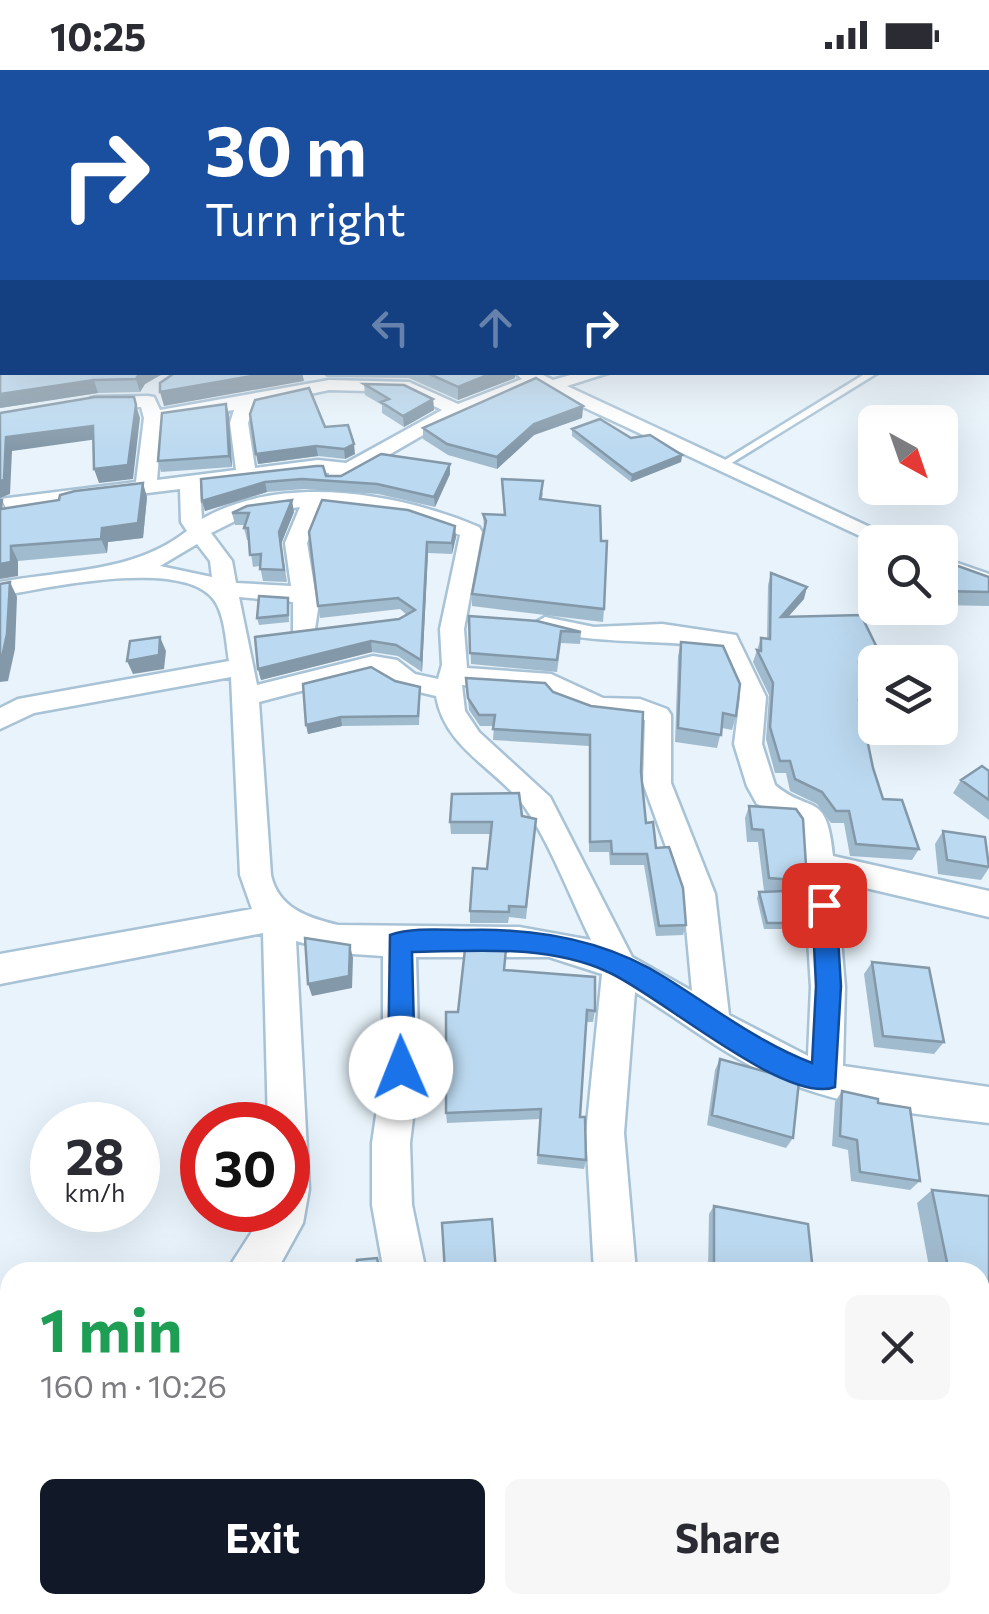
<!DOCTYPE html>
<html lang="en">
<head>
<meta charset="utf-8">
<style>
	:root { --surface:#fff; --page:#f7f7f7; --text:#2b2b33; --muted:#7c7c81; --accent:#111827 }
	body { margin:0; font-family:Commissioner,sans-serif; background:var(--page); color:var(--text); height:100vh; display:flex; flex-direction:column; font-size:38px; white-space:nowrap }
	* { box-sizing:border-box; margin:0 }
	p { font-size:32px; color:var(--muted) }
	.icon { flex:none; width:55px; height:55px; fill:none; stroke:currentColor; stroke-width:2; stroke-linecap:round; stroke-linejoin:round }
	.map { position:relative; flex:1; overflow:hidden }
	.sheet { position:absolute; left:0px; top:1192px; width:990px; height:352px; display:flex; flex-direction:column; background:var(--surface); border-radius:30px 30px 0 0; box-shadow:0 10px 40px #0002 }
	.sheet>* { flex:none }
	.banner { position:absolute; left:0px; top:0px; width:990px; height:305px; box-shadow:0 10px 40px #0002; background:#1a4fa0; color:#fff; overflow:hidden }
	.needle { width:65px; rotate:140deg }
	.tools { position:absolute; left:858px; top:335px; display:grid; gap:20px }
	.tools a { display:grid; place-items:center; width:100px; height:100px; border-radius:15px; background:var(--surface); box-shadow:0 10px 40px #0002; font-size:50px }
	.speed { position:absolute; left:30px; top:1032px; display:flex; gap:20px; font-size:50px; font-weight:700; text-align:center }
	.speed>* { display:grid; place-content:center; width:130px; height:130px; border-radius:50%; background:var(--surface); box-shadow:0 10px 40px #0002; line-height:1 }
	.speed small { font-size:25px; font-weight:400 }
	.speed .limit { border:15px solid #d22; background:#fff; color:#111 }
	.pin { position:absolute; display:grid; place-items:center; width:85px; height:85px; color:#fff; margin:-42px; border-radius:20px; box-shadow:0 5px 15px #0006 }
	.me { position:absolute; width:110px; margin:-55px; rotate:359deg; stroke-linejoin:round; filter:drop-shadow(0 0 8px #0008) }
	.turn { display:flex; align-items:center; gap:35px; height:210px; padding:0 40px; font-size:45px }
	.turn .icon { width:130px; height:130px; stroke-width:2.5 }
	.turn b { display:block; font-size:70px; line-height:85px }
	.lanes { display:flex; align-items:center; height:95px; padding:0 40px; background:#0003; justify-content:center; gap:50px; direction:ltr }
	.lanes .off { opacity:.35 }
	.round { display:grid; place-items:center; flex:none; width:105px; height:105px; border-radius:15px; background:var(--page) }
	.summary { display:flex; align-items:center; justify-content:space-between; height:170px; padding:0 40px }
	h1 { font-size:60px; font-weight:700; line-height:75px; color:#1e9e55 }
	.action { display:flex; gap:20px; margin-top:auto; padding:20px 40px }
	.action a { flex:1; height:115px; border-radius:15px; background:var(--accent); color:#fff; font-size:40px; font-weight:700; line-height:115px; text-align:center }
	.action a+a { background:var(--page); color:var(--text) }
	.status { display:flex; justify-content:space-between; align-items:center; height:70px; padding:0 50px; background:var(--surface); direction:ltr }
	.status svg { height:28px; fill:currentColor }
	.map>svg:first-child { display:block }
	.lines { fill:none; stroke-linecap:round; stroke-linejoin:round }
	.service-casing { stroke:#a8c2d6; stroke-width:5 }
	.minor-casing { stroke:#a8c2d6; stroke-width:5 }
	.service { fill:#fff; fill-rule:evenodd }
	.minor { fill:#fff; fill-rule:evenodd }
	.wall { fill:#a1bbce }
	.shaded-wall { fill:#8398a8 }
	.building { fill:#bbd9f0; stroke:#8398a8; stroke-width:2.5 }
	.route { fill:#1a73e8; stroke:#114b97; stroke-width:2.5 }
</style>
</head>
<body>
<div class="status"><b>10:25</b><svg viewBox="0 0 49 12"><path d="M0 12V9h3v3zM5 12V6h3v6zM10 12V3h3v9zM15 12V0h3v12zM26 1h20v11H26zM47 4h2v5h-2z"/></svg></div>
<div class="map">
<svg width="989" height="1544" viewBox="0 0 989 1544">
	<rect width="100%" height="100%" fill="#e8f3fb"/>
	<g class="lines">
		<defs>
			<path id="service" d="M868 302H879L725 397 717 395Z"/>
			<path id="minor" d="M988 188H989V196H988Z
				M989 215V224H988V215Z
				M514 302 539 303 553 310 581 302H611L567 316 902 472 875 473 536 315 449 350 342 412H328L329 403 318 402 200 416 202 449C282 403 399 423 479 457L482 462 464 559 467 598 551 604 603 628 640 629 667 639 671 645V713L715 824 729 945 808 986 811 917 801 760 792 747 757 734 747 716 734 674 740 627 718 577C656 569 597 575 537 559L533 554 545 547 594 557 662 554 736 565 766 627 762 674 775 715C810 745 827 719 833 786L989 821V847L836 811 845 917 843 996 989 1017V1053C913 1044 835 1036 765 1003 719 981 678 948 635 922L624 1063 636 1202H594L586 1063 602 904 549 887H416L419 998 410 1073 412 1135 426 1202H384L372 1135V1073L383 998V886L338 883 296 871 309 1119 303 1153 276 1202H226L266 1140H288V1055H268L263 863 0 914V884L252 839 240 805 231 607 34 643 0 659V638L18 629 229 591C226 573 225 545 214 530 183 487 46 518 0 526V512C65 500 134 503 187 461L181 452 180 419 0 441V429L136 412 144 348 141 337 91 336V328L97 327 148 326 154 327 160 340 329 310 409 312 458 334 522 309ZM329 320 406 322 442 340 346 393 318 390 255 398 248 353 254 336ZM234 340 230 353 236 400 157 410 162 350ZM300 437 285 473 291 516 236 513 232 491 211 463 249 444ZM321 437 410 447 460 465 440 559 442 595 438 609 415 604 397 590 373 586 257 615 239 527 293 532V561L305 569 314 566 318 539 307 473ZM197 474 210 491 212 507 160 496ZM373 602 398 617 436 626C446 683 503 700 530 745 554 783 571 829 591 870L519 857 338 855C308 848 278 838 271 805L259 632ZM462 615 545 621 590 643 645 650 643 713 683 824 692 921 632 887 550 727 479 662 465 641Z
				M940 487 989 504V519L940 502Z
				M10 1265V1309L0 1312V1268Z
				M980 1432 989 1433V1481L980 1480Z
				M415 1535H465L467 1544H415Z"/>
		</defs>
		<use href="#service" class="service-casing"/>
		<use href="#minor" class="minor-casing"/>
		<use href="#service" class="service"/>
		<use href="#minor" class="minor"/>
	</g>
	<path class="wall" d="M0 264 166 302 145 314 140 322 98 323 0 338Z
		M320 302H515V308L458 330 409 308 327 307Z
		M364 314 433 329 434 340 404 357 382 343V335L365 325Z
		M226 334 229 345 232 397 161 402 158 391Z
		M583 336 582 348 534 365 497 399 448 385 423 369V358Z
		M325 357 355 384 345 389 318 386 258 394Z
		M572 359 631 368 682 385 681 392 631 412 572 366Z
		M450 404 435 437 378 424 304 419 267 422 205 441 202 431 201 409Z
		M502 409 543 423 542 429 604 539 603 552 472 536V524L484 459 483 444 504 445Z
		M147 427 143 468 108 472 107 483 18 491V506L2 430 6 438Z
		M294 442 281 474 287 512 263 511 260 496 253 497 249 470H247L244 458 245 455H235L232 443Z
		M309 462 456 467 452 484 428 483 422 602 398 586 372 582 261 610 258 599 399 549 407 545 400 539 320 548Z
		M771 503 804 529 788 547 875 592V604H861L864 630 860 638 873 698 883 729 919 779 912 790 850 786 844 753H831L817 734 790 721 786 703H775L766 669 769 625 753 592 761 568 767 569 768 515Z
		M989 507V536L940 535V511Z
		M288 528 289 552 259 555 257 548Z
		M469 546 581 562 580 574 561 573 557 602 471 594Z
		M681 572 736 646 732 660 722 658 717 678 675 672 678 586Z
		M466 608 545 613 641 702 646 753 686 855 683 865 656 866 644 795H610L609 782H589V676L493 670 494 656H480L469 640Z
		M303 614 420 626 419 655 342 656 308 664Z
		M989 701V750L953 723 961 710Z
		M749 736 807 811 801 823 784 822 792 853 789 859H764L757 828 759 822 773 821H764L758 772H747L745 748Z
		M522 746 536 749 526 849 509 847 508 853H470V841L487 799 490 764H451L450 752Z
		M943 761 989 791V798L981 810 938 804 935 774Z
		M872 892 944 972 934 984 874 977 864 904Z
		M505 900 595 941 593 952H586L580 1047 586 1090 584 1099 537 1094 540 1049 447 1053 446 1043 458 942Z
		M720 989 793 1068 786 1078 707 1055 715 1000Z
		M842 1021 878 1033 920 1111 910 1120 851 1111 848 1080 832 1076 835 1032Z
		M932 1120 989 1126V1369L980 1367V1202H930L917 1133Z
		M714 1136 813 1202H708L709 1144Z
		M807 1535H967L908 1539 909 1544H808Z"/>
	<path class="shaded-wall" d="M140 302H166L145 314 140 322 136 309Z
		M274 302H302L304 311 164 336 160 322Z
		M495 302H515V308L458 330V317Z
		M94 310 98 323 0 338V324Z
		M433 329 434 340 404 357 403 346Z
		M226 334 229 345 232 397 229 386Z
		M136 335 140 348 133 409 99 413 94 399Z
		M583 336 582 348 534 365 497 399V387L534 354Z
		M93 356 98 369 12 381 10 424 0 428V411L6 367Z
		M354 374 355 384 345 389 344 379Z
		M316 376 318 386 258 394 256 384Z
		M682 385 681 392 631 412 632 405Z
		M450 394V404L435 437 434 427Z
		M265 412 267 422 205 441 202 431Z
		M143 413 147 427 143 468 108 472 107 483 101 469 102 458Z
		M292 430 294 442 281 474 287 512 279 462Z
		M455 456 456 467 452 484V473Z
		M427 472 428 483 422 602 421 590Z
		M11 476 18 491V506L0 509V494Z
		M10 512 17 527 15 579 8 611 0 612V596Z
		M807 517 804 529 777 559 781 547Z
		M160 567 166 581 164 599 133 604 127 591Z
		M371 571 372 582 261 610 258 599Z
		M341 647 342 656 308 664 306 655Z
		M350 875 353 888 352 918 312 926 308 914Z"/>
	<path class="building" d="M1 261H2V302H140L136 309 94 310 0 324Z
		M176 302H274L160 322V313Z
		M425 302H495L458 317Z
		M536 308 583 336 534 354 497 387 447 374 423 358Z
		M364 314 404 315 433 329 403 346 381 332 389 329Z
		M309 318 325 357 348 355 354 374 344 379 316 376 256 384 250 344 255 330Z
		M95 327H134L136 335 128 395 94 399 93 356 6 367 4 410 0 411V343Z
		M226 334 229 386 158 391 162 343Z
		M600 349 631 368 650 365 682 385 632 405 572 359Z
		M381 384 450 394 434 427 377 414 302 409 265 412 202 431 201 409 316 396H323L326 406H341Z
		M502 409 543 411 540 429 600 436 601 471H607L604 539 472 524 486 451 483 444 505 445Z
		M143 413 138 453 102 458 101 469 11 476V492L0 494V430H2L1 439 59 430 60 425 75 421Z
		M292 430 279 462 284 500 260 499 261 484 250 485 248 458H244L249 443H232L247 436Z
		M322 430 408 440 455 456 452 473 427 472 421 590 396 575 371 571 258 599 255 567 399 549 415 540 398 528 318 536 309 462Z
		M958 496 989 507V522L940 521V511Z
		M771 503 807 517 781 547 861 545 884 592H859L864 630H859L873 698 883 729 902 730 919 779 856 774 849 741H836L822 722 795 709 790 691H780L770 657 773 613 757 580 761 581V568L770 569Z
		M10 512 7 564 0 596V514Z
		M259 526 288 528V545L257 548Z
		M469 546 537 551 581 562 561 561 557 590 470 583Z
		M160 567 159 585 127 591 130 571Z
		M681 572 723 576 740 614 736 646 723 643 721 665 678 658Z
		M371 597 395 611 420 617 418 646 341 647 306 655 303 614Z
		M466 608 545 613 553 622 591 636 643 642 641 702 646 753 653 752 656 778 669 777 683 818 686 855 659 856 647 784H612L611 771 590 772V665L493 659 495 645H479L468 628Z
		M982 696 989 701V730L961 710Z
		M519 723 522 746 536 749 526 837 509 836V842L470 841 473 798 487 799 492 752H450L452 724Z
		M749 736 796 739 803 749 807 811 769 808 763 760 752 759Z
		M943 761 985 767 989 797 947 790Z
		M784 821 792 853H767L759 822Z
		M305 868 350 875 349 906 308 914Z
		M465 879H506L504 900 595 907V941L587 940 580 1047H585L586 1090 538 1085 541 1039 446 1043V942H458Z
		M872 892 929 898 944 972 883 966Z
		M720 989 799 1011 793 1068 712 1045Z
		M842 1021 878 1029V1033L910 1038 920 1111 860 1102 857 1070 840 1066Z
		M932 1120 989 1126V1359L980 1357V1202H949Z
		M714 1136 808 1154 813 1202H714Z
		M492 1149 496 1202H445L442 1153Z
		M377 1188 380 1201 387 1202H356L357 1190Z
		M467 1535H532V1544H470Z
		M816 1535H967L968 1544H947L908 1538 909 1544H817Z"/>
	<linearGradient id="sky" x2="0" y2="1"><stop stop-color="#95a9c2"/><stop offset="0.43" stop-color="#f5fafd"/><stop offset="1" stop-color="#f5fafd" stop-opacity="0"/></linearGradient>
	<rect width="989" height="380" fill="url(#sky)"/>
	<path class="route" d="M824 825 836 835 841 916 835 1017C786 1036 657 923 608 902 547 874 477 881 412 882L415 998 411 1007 401 1011 392 1007 388 998 390 865C413 857 443 860 467 860 537 858 606 870 666 908 714 938 758 972 812 993L816 916 812 835Z"/>
</svg>
<div class="tools">
<a><svg class="needle" viewBox="-14 -14 28 28"><path d="M0-13l5 13h-10z" fill="#e53935"/><path d="M0 13l5-13h-10z" fill="#7c7c81"/></svg></a>
<a><svg class="icon" aria-label="search" viewBox="0 0 24 24"><circle cx="10" cy="10" r="6"/><path d="M15 15l6 6"/></svg></a>
<a><svg class="icon" aria-label="layers" viewBox="0 0 24 24"><path d="M12 4l9 5-9 5-9-5zM3 14l9 5 9-5"/></svg></a>
</div>
<div class="speed"><div>28<small>km/h</small></div><div class="limit">30</div></div>
<div class="pin" style="left:824px;top:835px;background:#d93025"><svg class="icon" aria-label="arrive" viewBox="0 0 24 24"><path d="M6 21V4h12l-3 4 3 4H6"/></svg></div>
<svg class="me" style="left:401px;top:998px" viewBox="-20 -20 40 40"><circle r="19" fill="#fff"/><path d="M0-13L10 11 0 6-10 11z" fill="#1a73e8"/></svg>
<div class="banner">
<div class="turn"><svg class="icon" aria-label="right" viewBox="0 0 24 24"><path d="M7 20v-9h11M14 6l5 5-5 5"/></svg><div><b>30 m</b>Turn right</div></div>
<div class="lanes"><svg class="icon off" aria-label="left" viewBox="0 0 24 24"><path d="M17 20v-9H6M10 6l-5 5 5 5"/></svg><svg class="icon off" aria-label="ahead" viewBox="0 0 24 24"><path d="M12 20V5M6 11l6-6 6 6"/></svg><svg class="icon" aria-label="right" viewBox="0 0 24 24"><path d="M7 20v-9h11M14 6l5 5-5 5"/></svg></div>
</div>
<section class="sheet">
<div class="summary"><div><h1>1 min</h1><p>160 m · 10:26</p></div><a class="round"><svg class="icon" aria-label="close" viewBox="0 0 24 24"><path d="M6 6l12 12M18 6L6 18"/></svg></a></div>
<div class="action"><a>Exit</a><a>Share</a></div>
</section>
</div>
</body>
</html>
